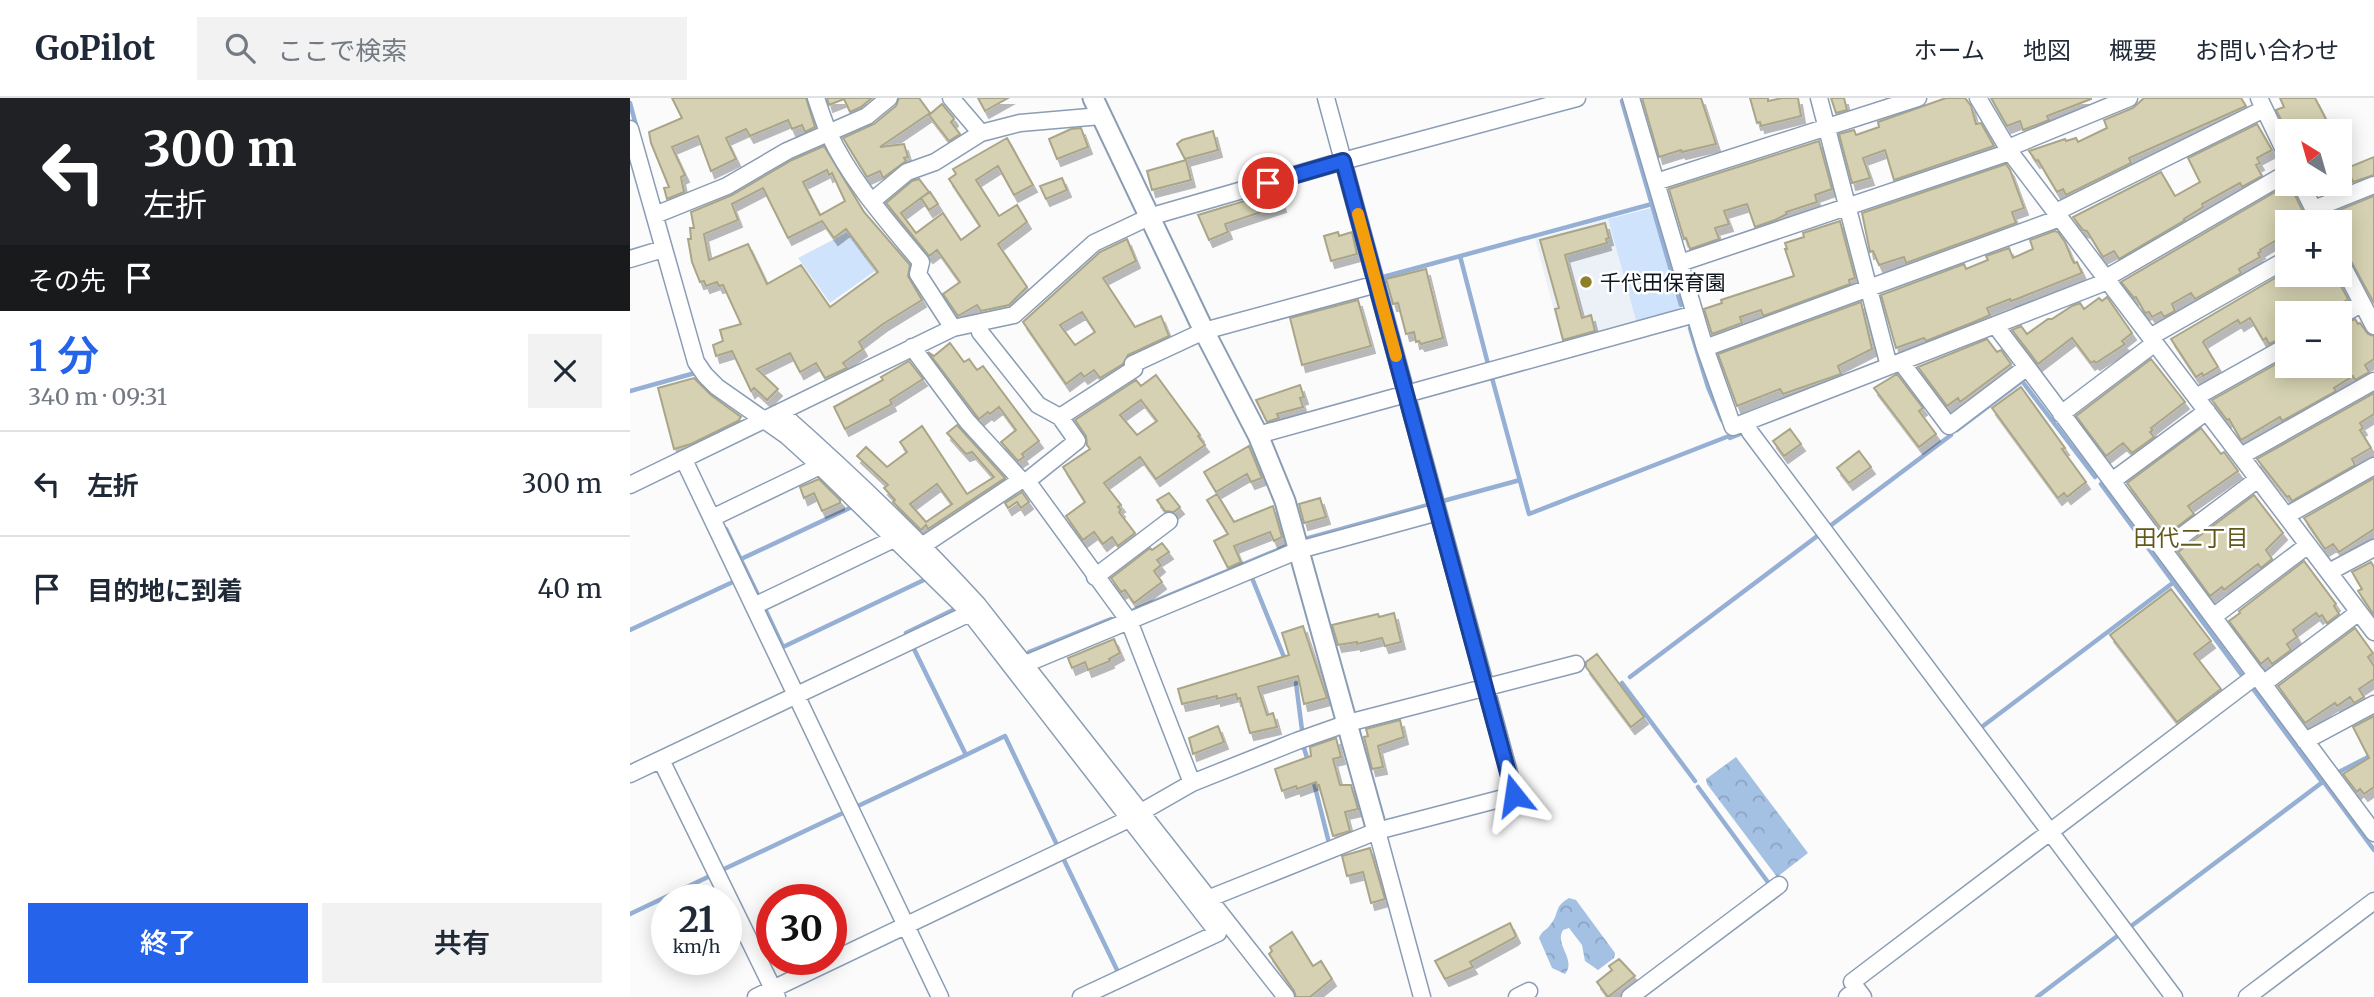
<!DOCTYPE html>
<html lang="ja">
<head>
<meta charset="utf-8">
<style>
	:root { --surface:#fff; --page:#f2f2f3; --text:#1f2937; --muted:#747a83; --line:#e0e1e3; --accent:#2563eb }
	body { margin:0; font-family:Merriweather,"Noto Sans JP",serif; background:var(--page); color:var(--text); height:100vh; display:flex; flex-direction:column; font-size:26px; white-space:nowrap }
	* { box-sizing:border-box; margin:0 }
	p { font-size:23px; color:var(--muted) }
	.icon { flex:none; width:38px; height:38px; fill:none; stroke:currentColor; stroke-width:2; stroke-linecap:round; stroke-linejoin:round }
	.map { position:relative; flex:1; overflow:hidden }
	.panel { display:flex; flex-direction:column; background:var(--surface); width:630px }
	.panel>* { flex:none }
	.guide { background:#202124; color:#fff; overflow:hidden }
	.needle { width:46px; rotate:323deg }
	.controls { position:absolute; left:1645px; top:21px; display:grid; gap:14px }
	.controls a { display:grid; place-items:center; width:77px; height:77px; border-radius:0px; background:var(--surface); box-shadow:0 4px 18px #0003; font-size:35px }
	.speed { position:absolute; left:21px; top:786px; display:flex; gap:14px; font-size:35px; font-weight:700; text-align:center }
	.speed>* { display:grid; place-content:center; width:91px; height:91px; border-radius:50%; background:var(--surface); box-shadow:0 4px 18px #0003; line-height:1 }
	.speed small { font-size:18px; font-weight:400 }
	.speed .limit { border:10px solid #d22; background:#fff; color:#111 }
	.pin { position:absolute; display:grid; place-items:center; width:60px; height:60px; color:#fff; margin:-30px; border:4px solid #fff; border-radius:50%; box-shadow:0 2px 7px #0007 }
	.me { position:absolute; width:77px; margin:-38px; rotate:345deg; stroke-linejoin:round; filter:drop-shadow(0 0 5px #0008) }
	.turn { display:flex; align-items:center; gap:24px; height:147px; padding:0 28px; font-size:32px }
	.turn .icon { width:91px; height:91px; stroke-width:2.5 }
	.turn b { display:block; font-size:49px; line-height:60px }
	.then { display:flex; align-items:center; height:66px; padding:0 28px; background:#0003; gap:14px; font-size:26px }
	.round { display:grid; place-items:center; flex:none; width:74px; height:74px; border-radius:0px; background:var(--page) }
	.overview { display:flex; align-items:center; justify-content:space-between; height:119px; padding:0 28px }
	h1 { font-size:42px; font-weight:600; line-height:52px; color:var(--accent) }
	.cta { display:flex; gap:14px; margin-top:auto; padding:14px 28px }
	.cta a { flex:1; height:80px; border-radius:0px; background:var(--accent); color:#fff; font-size:28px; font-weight:600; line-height:80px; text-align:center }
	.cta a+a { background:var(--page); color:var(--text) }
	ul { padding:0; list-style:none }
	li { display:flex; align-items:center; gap:21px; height:105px; padding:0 28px; border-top:2px solid var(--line) }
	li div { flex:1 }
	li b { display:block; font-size:26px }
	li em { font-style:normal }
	header { display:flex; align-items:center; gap:42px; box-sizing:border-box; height:98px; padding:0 35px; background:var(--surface); border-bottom:2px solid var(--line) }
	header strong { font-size:33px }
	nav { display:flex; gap:38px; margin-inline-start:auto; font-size:24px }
	.search { width:490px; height:63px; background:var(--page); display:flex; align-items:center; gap:18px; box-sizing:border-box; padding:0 24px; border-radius:0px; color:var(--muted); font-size:26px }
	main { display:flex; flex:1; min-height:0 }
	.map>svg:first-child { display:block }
	.built { fill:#ebf1f7 }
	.forest { fill:url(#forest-crowns) }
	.green { fill:#cfe3fc }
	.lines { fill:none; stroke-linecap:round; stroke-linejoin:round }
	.stream { stroke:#95b0d4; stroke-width:4.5 }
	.building { fill:#d5d1b2; stroke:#aaa588; stroke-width:2; fill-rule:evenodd; filter:url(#shadow) }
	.minor-casing { stroke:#8a9db4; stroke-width:19 }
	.tertiary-casing { stroke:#8a9db4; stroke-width:23 }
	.minor { stroke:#fff; stroke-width:16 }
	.tertiary { stroke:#fff; stroke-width:19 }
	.route-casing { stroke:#184099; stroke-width:18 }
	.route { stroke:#2563eb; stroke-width:12 }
	.slow { stroke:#f59e0b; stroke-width:12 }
	.poi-dot { fill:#8f8027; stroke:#fff; stroke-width:2.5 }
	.labels { text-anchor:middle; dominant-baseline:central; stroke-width:5; stroke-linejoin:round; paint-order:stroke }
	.poi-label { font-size:21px; fill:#0e151d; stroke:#fff; text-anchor:start }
	.neighbourhood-label { font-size:23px; fill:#63581c; stroke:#fff }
</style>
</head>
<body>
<header>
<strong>GoPilot</strong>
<div class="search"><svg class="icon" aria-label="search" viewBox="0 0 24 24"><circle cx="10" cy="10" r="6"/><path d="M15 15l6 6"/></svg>ここで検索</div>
<nav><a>ホーム</a><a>地図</a><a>概要</a><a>お問い合わせ</a></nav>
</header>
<main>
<section class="panel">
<div class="guide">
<div class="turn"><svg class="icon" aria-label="left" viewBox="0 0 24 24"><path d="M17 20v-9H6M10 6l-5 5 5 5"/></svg><div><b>300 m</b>左折</div></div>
<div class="then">その先<svg class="icon" aria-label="arrive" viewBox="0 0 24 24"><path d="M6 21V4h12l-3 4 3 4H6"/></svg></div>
</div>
<div class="overview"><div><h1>1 分</h1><p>340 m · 09:31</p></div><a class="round"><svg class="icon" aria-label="close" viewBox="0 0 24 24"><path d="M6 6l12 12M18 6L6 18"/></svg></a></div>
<ul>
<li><svg class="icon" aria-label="left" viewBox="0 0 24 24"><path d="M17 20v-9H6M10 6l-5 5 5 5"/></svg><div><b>左折</b></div><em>300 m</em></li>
<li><svg class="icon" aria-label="arrive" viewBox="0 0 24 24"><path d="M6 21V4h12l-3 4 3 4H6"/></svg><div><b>目的地に到着</b></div><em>40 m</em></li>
</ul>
<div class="cta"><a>終了</a><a>共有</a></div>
</section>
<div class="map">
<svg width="1744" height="899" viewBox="0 0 1744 899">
	<defs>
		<pattern id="forest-crowns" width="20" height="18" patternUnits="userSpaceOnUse" patternTransform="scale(1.75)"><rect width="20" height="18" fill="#a4c0e3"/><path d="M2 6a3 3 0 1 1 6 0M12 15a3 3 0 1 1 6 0" fill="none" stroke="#8ca4c2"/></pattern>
		<filter id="shadow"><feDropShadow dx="4" dy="7" stdDeviation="0" flood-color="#0004"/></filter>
	</defs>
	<rect width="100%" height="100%" fill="#fbfbfb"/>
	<path class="built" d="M978 121 1007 226 933 246 905 141Z"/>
	<path class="forest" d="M1106 659 1178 755 1147 779 1077 686 1076 681Z
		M939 800 946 802 985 855 984 860 968 872 955 863 952 847 939 830 933 832C924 847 947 861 935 876L922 870 909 840C912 832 916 833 920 827 930 816 923 809 939 800Z"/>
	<path class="green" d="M1021 110 1051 215 1007 226 978 121Z
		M218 134 245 173 200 205 168 160Z"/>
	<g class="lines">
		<path class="stream" d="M992 3 1051 207
			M0 5 7 31
			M830 158 858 266
			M753 179 1022 106
			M1060 230 1078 289 1092 322
			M862 280 899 416 1099 338 1100 340 1115 334 1116 336
			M0 293 65 275
			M1327 332 1392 283 1465 379
			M1471 386 1614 580
			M813 403 890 382
			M1200 428 1321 337
			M96 431 128 497
			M675 441 798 407
			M111 461 224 408
			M622 480 656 564
			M504 512 657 448
			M136 513 153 549 296 481 299 483
			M0 532 105 483
			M276 535 323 512
			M399 554 481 521
			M1000 579 1190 436
			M666 585 672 632
			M992 585 1065 683
			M1621 588 1692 684
			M1349 631 1544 484
			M674 650 678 663
			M336 657 375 638 428 749
			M1707 675 1744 656
			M683 681 699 745
			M1693 683 1744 752
			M1068 689 1140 787
			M228 708 336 657 283 549
			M433 760 488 874
			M92 772 215 714
			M0 816 80 778
			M1500 829 1694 683
			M1407 899 1490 836"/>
	</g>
	<path class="building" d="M42 0H176L185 29 175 34 172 27 162 31 158 22 120 38 116 31 96 40 106 61 81 73 68 38 42 49 55 77 51 79 54 94 37 101 34 90 39 89 21 45 19 34 52 20Z
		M197 0H242L231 9 220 14 214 1 199 7Z
		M269 0H289L300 15 250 49 274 46 278 59 274 60 276 63 253 80 250 73 237 79 213 40 244 26 266 8Z
		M348 0H378L355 13Z
		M1012 0H1071L1086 46 1052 54 1051 52 1029 59Z
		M1120 0H1138V3L1152 0H1168L1171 18 1131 28 1130 24 1127 25Z
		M1201 0H1214L1217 12 1206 15Z
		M1316 0H1335L1341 8 1346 26 1351 25 1364 48 1264 82 1255 52 1233 60 1240 80 1222 85 1209 36 1224 32 1226 37 1249 29 1248 24Z
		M1361 0H1461V1L1417 18 1419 22 1393 32 1390 23 1377 28Z
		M1514 0H1611L1616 8 1499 60 1501 65 1436 97 1433 91 1427 94 1408 62 1406 63 1399 53 1435 41 1436 43 1446 40 1448 44 1477 30 1474 22 1503 10Z
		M1650 0H1685L1702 33H1657L1646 12 1654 9Z
		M312 6 323 19 324 21 321 24 330 36 319 43 299 17Z
		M1627 26 1642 52 1627 60 1630 65 1626 67 1632 78 1612 89 1610 85 1572 106 1573 109 1554 121 1555 122 1489 161 1484 153 1473 159 1457 133 1453 132 1443 119 1531 74 1545 98 1570 84 1558 60Z
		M451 30 458 49 427 61 419 41 441 31Z
		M583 33 588 52 555 61 547 46 552 42Z
		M377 40 403 87 384 97 368 68 346 82 369 118 387 107 397 124 368 146 397 189 379 207 351 213 347 207 328 218 313 196 330 184 307 152 299 158 256 105 282 83 289 81 299 94 291 100 300 94 308 106 299 112 291 100 271 115 286 135 313 115 331 142 350 128 319 81 326 76 323 71Z
		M1189 43 1202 91 1185 97 1187 104 1156 114 1157 116 1145 122 1125 129 1117 106 1094 113 1099 126 1085 130 1089 141 1060 151 1056 140 1054 141 1039 91Z
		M194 48 234 114 280 167 278 178 292 202 253 226 229 244 233 251 213 265 217 270 195 280 186 265 170 274 160 255 127 271 148 291 137 302 124 290 121 293 102 253 86 258 83 247 93 243 90 232 111 226 93 187 89 188 87 184 76 188 74 183 70 184 62 164 58 141H61L60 130H64L61 114 102 97 162 62ZM197 72 199 77 202 75 215 103 190 117 173 84ZM133 90 158 140 192 123 204 140 216 131 248 174 200 209 171 167 137 186 118 146 79 162 74 136 108 122 102 106Z
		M1744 59V77L1723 84 1717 70Z
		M556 62 561 82 522 92 517 73Z
		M1376 66 1380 72 1394 110 1382 114 1386 125 1276 165 1274 159 1249 167 1243 153 1240 154 1232 115Z
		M432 80 437 92 416 101 410 88Z
		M1655 90 1657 94 1662 91 1678 124H1657V136L1630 152 1631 154 1628 155 1630 159 1609 171 1611 175 1565 201 1561 195 1542 206 1545 213 1534 219 1531 214 1522 219 1519 214 1515 215 1506 199 1504 200 1491 184 1645 94 1646 96Z
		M648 93 652 107 595 126 598 134 579 142 568 117Z
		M1744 98V205L1710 143 1720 138 1709 112Z
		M1210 123 1225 180 1219 182 1220 186 1133 218 1131 212 1110 219 1112 225 1082 236 1074 211 1092 205 1091 202 1164 178 1155 151H1157L1155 145 1174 139 1173 135Z
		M975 125 979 140 976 141 977 145 935 157 952 220 961 217 965 233 933 242 925 211 929 210 910 142Z
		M1424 133 1428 134 1435 144 1442 161 1444 165 1447 164 1452 175 1387 201 1381 203 1380 201 1357 210 1360 217 1344 224 1296 243 1294 240 1266 250 1251 197 1334 166 1336 171 1358 162 1356 158 1379 150 1383 160 1403 151 1400 142Z
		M708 134 709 138 722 134 727 156 701 163 694 138Z
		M497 141 506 163 473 180 505 229 531 218 539 238 498 257 493 266 470 280 464 272 454 279 451 275 436 286 393 224 470 154ZM452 214 465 234 445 247 430 227Z
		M796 171 813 240 791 246 789 243 786 244 784 234 776 236 768 205 763 206 756 181Z
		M1657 173V177H1705L1718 201 1698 215H1657V238L1639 246 1636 240 1633 242 1620 220 1610 226 1608 222 1575 242 1573 244 1588 269 1573 278 1572 275 1566 279 1541 241Z
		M1477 199 1502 235 1492 243 1495 246 1466 265 1464 263 1461 265 1442 240 1408 266 1382 232 1391 228 1397 236 1418 221H1422L1442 208 1450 205 1454 211 1469 200 1472 203Z
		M728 202 741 248 672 267 660 220Z
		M1231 204 1242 251 1208 268 1211 276 1153 296 1150 291 1107 308 1088 256Z
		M1725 221 1728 226 1730 225 1738 236 1744 238V261L1735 267 1739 274 1725 282 1723 278 1704 290 1706 293 1652 323 1650 319 1611 342 1599 321 1597 322 1582 302 1657 260V268H1710V228Z
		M1357 241 1367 254 1371 252 1381 266 1330 304 1328 300 1317 308 1288 269Z
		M320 245 334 264 339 261 347 272 353 268 409 343 392 356 394 359 388 363 371 344 386 332 369 309 360 316 358 314 349 321 298 254 304 258Z
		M1521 261 1555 304 1521 330 1523 332 1520 334 1524 339 1502 355 1493 345 1476 358 1446 318Z
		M279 263 293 281 260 302 262 306 215 331 204 309 253 282 251 279Z
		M1267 276 1293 310 1289 313 1306 336 1289 349 1244 290Z
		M526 277 570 337 568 338 575 347 526 381 510 359 474 385 491 407 488 409 491 412 489 414 505 435 488 448 482 439 473 446 464 434 453 442 436 418 455 404 433 369 460 351 457 347 456 338 445 322 506 282 511 288ZM511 302 527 323 507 337 490 317Z
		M64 280 81 297 111 319 108 323 61 346 44 351 28 290Z
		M670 287 674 299 670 300 673 309 647 316 649 320 637 324 626 302Z
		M1391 289 1435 350 1432 351 1456 384 1437 399 1434 395 1428 400 1362 310Z
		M1744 295V316L1730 325 1733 330 1730 332 1741 350 1722 361 1725 367 1662 403 1659 398 1657 399 1627 361Z
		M327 327 375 380 298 431 296 427 291 432 263 404 265 402 254 390 258 387 227 358 236 349 257 369 277 354 270 344 292 328 337 396 364 379 342 354 336 356 317 335ZM307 386 322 406 296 424 280 406Z
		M1571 330 1591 356 1594 354 1608 373 1558 408 1564 416 1539 435 1535 430 1532 432 1497 385Z
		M1160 331 1171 346 1154 358 1143 343Z
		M619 348 632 380 621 384 617 376 586 394 574 374Z
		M1229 353 1241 369 1219 385 1207 370Z
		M1744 380V431L1709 454 1703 446 1695 451 1674 420Z
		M189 381 210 402V405L192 413 184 395 174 400 170 389Z
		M392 394 399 404 391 410 387 404 378 410 375 405Z
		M539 395 550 409 544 414 535 413 527 402Z
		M587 396 604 424 643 408 652 439 644 443 640 434 604 448 611 464 598 470 584 443 598 436 577 402Z
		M1624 397 1653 435 1636 452 1642 461 1631 470 1628 466 1594 492 1592 489 1580 498 1548 454Z
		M690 400 696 419 674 425 669 406Z
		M532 445 539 454 527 462 531 467 524 473 532 484 504 505 495 492 491 494 481 480 520 450 522 452Z
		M1674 463 1706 506 1704 508 1709 516 1697 525 1692 517 1689 519 1686 515 1663 532 1667 539 1657 546 1661 552 1642 566 1638 560 1631 566 1599 523 1610 515 1609 513Z
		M1741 464 1744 469V517L1728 493 1732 491 1722 474Z
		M1541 491 1581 543 1564 556 1591 591 1547 624 1480 537Z
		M764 515 771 544 755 548 752 540 727 546V544L708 547 702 527 748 516 749 519Z
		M673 528 697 600 674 606 668 578 628 589 637 617 643 615 647 629 620 635 610 600 607 601 606 596 587 601V598L552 606 548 591 659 557 652 535Z
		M1725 530 1743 555 1738 559 1744 568V581L1729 591 1734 599 1724 605 1720 599 1707 608 1705 605 1675 625 1648 588Z
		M484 541 490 555 479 561 480 563 458 572 455 564 442 570 438 560Z
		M967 556 1014 619 1001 629 956 569V564Z
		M1744 618V689L1734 696 1730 691 1727 694 1713 676 1739 660 1723 629Z
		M770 622 774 639 748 648 753 669 742 671 734 639 738 638 736 631Z
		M588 628 594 644 563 656 559 640Z
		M706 640 711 659 703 661 710 687H721L728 711 715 714 720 733 703 738 689 687 687 688 686 684 667 691 666 688 652 693 645 671 681 658 680 649Z
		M740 750 755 801 741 805 733 774 717 778 712 758Z
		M880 825 886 838 884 840 840 864 843 869 815 881 805 863Z
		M662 834 683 868 691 863 702 881 680 899H666L664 893 639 856 642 853 640 849Z
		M989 861 1005 878 978 899 967 884 982 872 979 868Z"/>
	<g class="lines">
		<defs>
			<path id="minor" d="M186 0C190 12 194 24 199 36 221 83 258 124 291 164L288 176 323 230
				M321 0 351 35 390 25 471 18
				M1001 0 1075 250 1103 329 1478 183
				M1189 0 1259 268
				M1348 0 1380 54 1744 534
				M1629 0 1657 58
				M0 31 66 264 75 277 87 289 157 338 190 368 340 515 588 835 451 899
				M1378 50 1499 0
				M1026 84 1288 0
				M1671 86 1690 124
				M242 103 277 74 305 64 351 35
				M1684 111 1744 87
				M1426 114 1634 11
				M25 117 97 88 157 53 237 18 259 0
				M0 161 33 151
				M1710 163 1744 228
				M1050 165 1380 54
				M1476 180 1657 75
				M1710 218 1731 206
				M348 225 350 234 408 307 430 319
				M1365 227 1397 269
				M1520 239 1657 161
				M282 249 337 323 391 382 397 383 499 523 562 685
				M1075 250 1430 120
				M1271 264 1319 328 1397 269 1744 735
				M1566 299 1657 248
				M150 314C219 375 286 439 348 507L656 899
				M1431 316 1525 245
				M1116 324 1120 334 1544 899
				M628 337 1065 216
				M1611 358 1744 283
				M54 362 310 899
				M397 383 447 343 430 319 504 271 503 266 574 233 747 186
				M1482 383 1577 313
				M0 387 323 230 384 217 464 145 519 119 713 63 947 0
				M1656 418 1744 368
				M82 420 190 368
				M292 448 391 382
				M1533 452 1628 381
				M1699 474 1744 450
				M465 479 539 423
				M124 508 266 440
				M1583 519 1678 447
				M388 569 669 452 808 414
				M1633 586 1729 514
				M1675 643 1744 606
				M31 662 147 899
				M0 676 340 515
				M747 733 792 899
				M568 808 580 800 747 733 885 697 696 0
				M1222 884 1627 577
				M126 899 499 721 562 685 667 643 718 625 946 566
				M887 899 899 893
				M1000 899 1149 787
				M1217 899 1227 891 1233 899
				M1617 899 1744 803"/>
			<path id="tertiary" d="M463 0 574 233 628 337 655 403 747 733"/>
		</defs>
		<use href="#minor" class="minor-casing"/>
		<use href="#tertiary" class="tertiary-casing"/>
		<use href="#minor" class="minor"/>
		<use href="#tertiary" class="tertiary"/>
	</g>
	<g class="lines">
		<defs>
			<path id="route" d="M638 85 713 63 884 697"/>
		</defs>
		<use href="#route" class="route-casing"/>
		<use href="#route" class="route"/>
		<path class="slow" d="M728 116 766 258"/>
	</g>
	<circle class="poi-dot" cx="956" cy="184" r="7"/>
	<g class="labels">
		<g class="poi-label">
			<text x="970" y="184">千代田保育園</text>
		</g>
		<g class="neighbourhood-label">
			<text x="1561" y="439">田代二丁目</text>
		</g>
	</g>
</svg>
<div class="controls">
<a><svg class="needle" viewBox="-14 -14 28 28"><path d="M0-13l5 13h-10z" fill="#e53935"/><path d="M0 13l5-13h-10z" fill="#747a83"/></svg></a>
<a>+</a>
<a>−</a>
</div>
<div class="speed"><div>21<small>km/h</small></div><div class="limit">30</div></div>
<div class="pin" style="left:638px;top:85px;background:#d93025"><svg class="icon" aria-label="arrive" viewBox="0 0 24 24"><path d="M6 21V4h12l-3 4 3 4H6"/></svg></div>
<svg class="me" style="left:884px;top:697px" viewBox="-20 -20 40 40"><path d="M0-17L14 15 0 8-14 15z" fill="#2563eb" stroke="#fff" stroke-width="4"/></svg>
</div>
</main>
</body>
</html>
